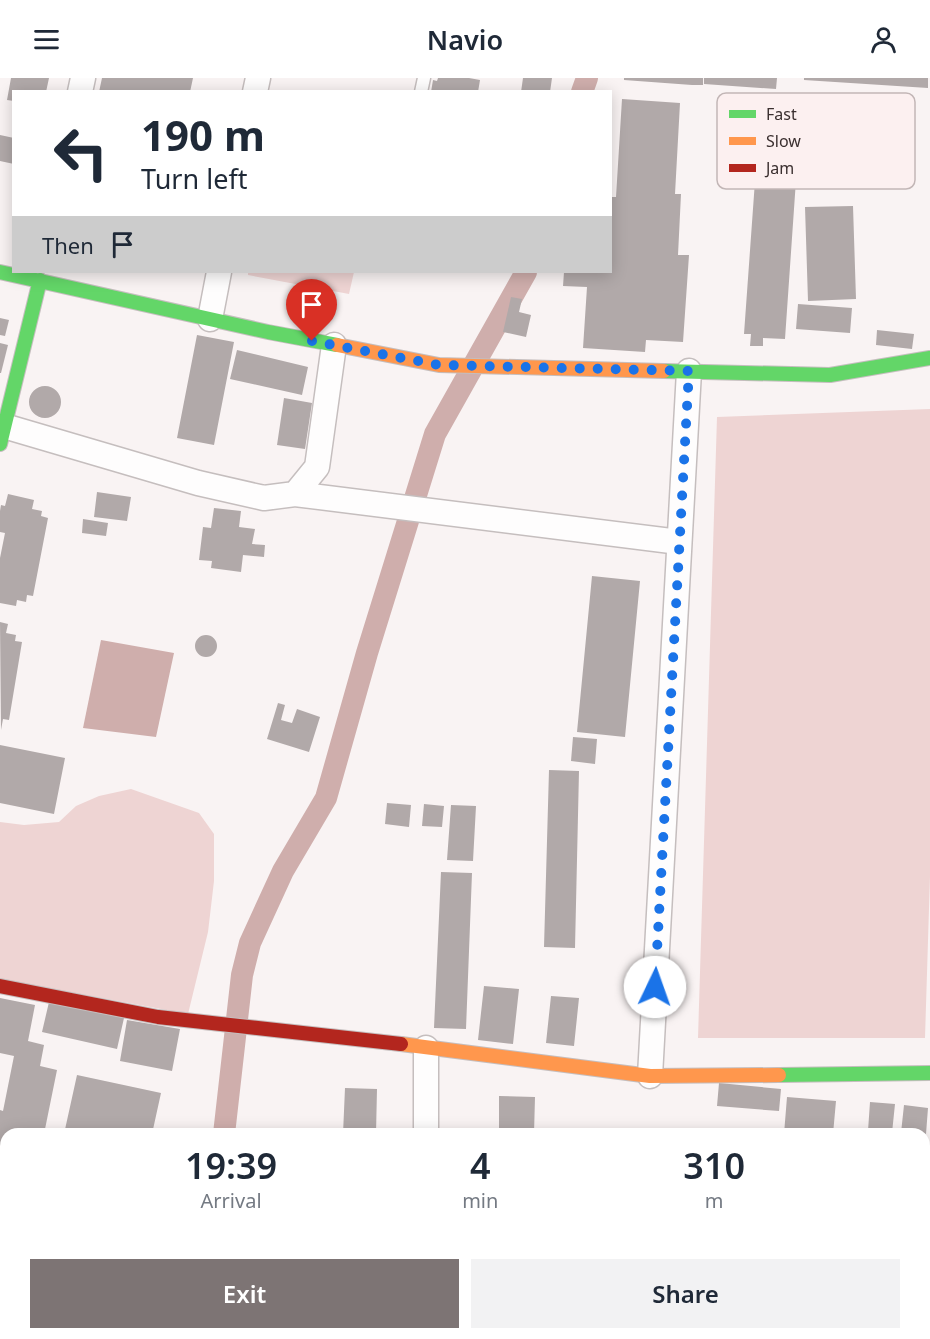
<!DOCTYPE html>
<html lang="en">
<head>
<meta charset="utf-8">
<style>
	:root { --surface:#fff; --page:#f2f2f3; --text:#1f2937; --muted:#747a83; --accent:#7d7474 }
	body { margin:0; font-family:"Noto Sans",sans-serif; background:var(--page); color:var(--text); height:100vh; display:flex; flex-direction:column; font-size:22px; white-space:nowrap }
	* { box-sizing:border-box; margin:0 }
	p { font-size:20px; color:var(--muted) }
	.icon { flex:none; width:33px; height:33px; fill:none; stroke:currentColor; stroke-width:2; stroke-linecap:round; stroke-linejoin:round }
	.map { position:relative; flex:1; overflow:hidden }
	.details { position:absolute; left:0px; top:1050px; width:930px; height:212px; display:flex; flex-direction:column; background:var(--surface); border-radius:18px 18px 0 0; box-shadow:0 3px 15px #0003 }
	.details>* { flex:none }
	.guide { position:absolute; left:12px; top:12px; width:600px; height:183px; border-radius:0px; box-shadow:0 3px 15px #0003; background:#fff; color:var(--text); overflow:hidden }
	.pin { position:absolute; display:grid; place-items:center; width:51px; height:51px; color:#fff; margin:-62px -26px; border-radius:50% 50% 50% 0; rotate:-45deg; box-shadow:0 0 6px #0007 }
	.pin .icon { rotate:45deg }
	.me { position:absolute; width:66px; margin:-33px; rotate:3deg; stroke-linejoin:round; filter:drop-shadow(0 0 4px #0008) }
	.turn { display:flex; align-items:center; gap:21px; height:126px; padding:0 30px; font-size:27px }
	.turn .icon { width:78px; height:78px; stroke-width:2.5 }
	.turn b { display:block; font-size:42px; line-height:51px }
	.then { display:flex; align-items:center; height:57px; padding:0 30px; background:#0003; gap:12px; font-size:22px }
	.eta { display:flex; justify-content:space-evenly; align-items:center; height:102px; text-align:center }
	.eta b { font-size:36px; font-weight:600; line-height:42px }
	.primary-button { display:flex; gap:12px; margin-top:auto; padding:12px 30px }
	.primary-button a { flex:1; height:69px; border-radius:0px; background:var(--accent); color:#fff; font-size:24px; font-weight:600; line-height:69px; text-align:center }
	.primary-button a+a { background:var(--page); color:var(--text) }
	header { display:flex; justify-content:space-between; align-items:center; height:78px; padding:0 30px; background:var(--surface); font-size:27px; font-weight:600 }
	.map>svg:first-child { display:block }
	.green { fill:#eed4d3 }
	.water { fill:#cfaeac }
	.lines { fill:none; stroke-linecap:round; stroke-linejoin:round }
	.canal { stroke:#cfaeac; stroke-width:22 }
	.building { fill:#b1a9a9 }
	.lane-casing { stroke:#c5bebe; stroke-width:15 }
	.street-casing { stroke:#c5bebe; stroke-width:27 }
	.fast-casing { stroke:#c5bebe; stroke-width:16 }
	.slow-casing { stroke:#c5bebe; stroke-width:16 }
	.jam-casing { stroke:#c5bebe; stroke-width:16 }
	.lane { stroke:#fefdfd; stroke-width:12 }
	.street { stroke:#fefdfd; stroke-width:24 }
	.fast { stroke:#63d668; stroke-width:14 }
	.slow { stroke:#ff974d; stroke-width:14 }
	.jam { stroke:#b3261e; stroke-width:14 }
	.route { stroke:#1a73e8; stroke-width:10; stroke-dasharray:0 18 }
	.key { fill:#fcf0f0; stroke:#c2b6b6; stroke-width:1.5 }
	.key-label { font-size:16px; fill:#3a2f2f }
</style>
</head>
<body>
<header><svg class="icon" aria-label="menu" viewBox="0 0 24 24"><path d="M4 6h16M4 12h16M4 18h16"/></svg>Navio<svg class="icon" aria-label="person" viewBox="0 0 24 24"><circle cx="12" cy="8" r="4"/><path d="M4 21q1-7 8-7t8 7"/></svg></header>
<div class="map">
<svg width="930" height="1261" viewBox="0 0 930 1261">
	<rect width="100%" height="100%" fill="#f9f3f3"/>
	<path class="green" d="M248 194H354L349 216 248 197Z
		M930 331V798L925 960H698L717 339Z
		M131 711 199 735 214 756V803L208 854 188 936 0 901V744L24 747 59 744 76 728 99 718Z
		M0 1112 6 1113V1256H132L131 1261H0Z"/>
	<path class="water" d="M101 562 174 575 156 659 83 650Z"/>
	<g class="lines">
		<path class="canal" d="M582 14 587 0
			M224 1056 242 897 250 865 283 793 326 720 367 575 435 356 526 194
			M202 1261 203 1256"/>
	</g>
	<path class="building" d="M11 0H49L46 14H14V23L7 22Z
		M102 0H193L190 14H99Z
		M438 0H469L480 2 478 14H431L433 2 437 3Z
		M523 0H552L550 14H521Z
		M624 0H703V7H692L624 2Z
		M704 0H777L776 11 704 6Z
		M804 0H928V10L804 2Z
		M622 21 680 25 675 116H681L678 177H689L683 264 646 262 645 274 583 270 587 209 563 208 564 194H610V119H616Z
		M0 57 14 60V86L0 83Z
		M756 89 770 90 769 100 796 102 785 261 763 260V268H750L751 256H744Z
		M853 128 856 221 808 223 805 129Z
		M511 219 522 221 519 234 531 237 526 259 503 254Z
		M798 226 852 230 850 255 796 251Z
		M0 240 9 242 5 258 0 257Z
		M877 252 914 256 912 271 876 267Z
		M197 257 234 264 214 367 177 360Z
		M0 265 8 267 1 295H0Z
		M237 272 308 289 302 317 230 301Z
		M29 324a16 16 0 1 1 32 0a16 16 0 1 1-32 0Z
		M284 320 312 325 305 371 277 367Z
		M97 414 131 419 127 443 94 439Z
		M8 416 34 422 32 431 42 433 41 438 48 440 33 518 27 517 26 524 17 522 16 528 0 525V480L5 455 0 454V433L1 427 5 428Z
		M214 430 241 433 239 449 255 451 252 466 265 467 264 479 243 477 241 494 211 490 212 483 199 482 203 449 211 450Z
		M83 441 108 445 106 458 82 455Z
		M592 498 640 503 625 659 577 654Z
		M0 544 8 546 6 555 16 557 15 563 22 564 9 642 3 641 1 652Z
		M195 568a11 11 0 1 1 22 0a11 11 0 1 1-22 0Z
		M278 625 285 627 281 642 292 645 297 631 320 639 309 674 267 661Z
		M573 659 597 661 595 686 571 683Z
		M0 667 65 680 54 736 0 725Z
		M549 692 579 693 575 870 544 869Z
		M387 725 411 727 409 749 385 746Z
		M424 726 444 728 442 749 422 748Z
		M451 727 476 728 473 783 447 782Z
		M441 794 472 795 466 951 434 950Z
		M484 908 519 911 513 966 478 962Z
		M551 918 579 920 574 968 546 965Z
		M0 920 35 927 28 963 44 967 40 988 57 992 44 1056H6V1074L3 1085H0V1032L3 1033 14 978 0 975Z
		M49 924 124 940 117 971 42 954Z
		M127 942 180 951 172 993 120 983Z
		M77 997 161 1015 152 1056H64Z
		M719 1005 781 1011 779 1033 717 1028Z
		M345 1010 377 1011 376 1056H343Z
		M499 1018 535 1019 534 1056H499Z
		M787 1019 836 1023 833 1056H784Z
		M870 1024 895 1026 892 1055 868 1053Z
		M904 1027 928 1030 926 1056 901 1055Z
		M924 1229 930 1230V1261H920L921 1256H924Z
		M147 1256H179L177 1261H146Z
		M339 1256H372V1261H339Z
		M497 1256H530L529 1261H497Z
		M737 1256H763V1261H736Z
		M767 1256H812L811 1261H766Z
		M869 1256H901V1261H869Z"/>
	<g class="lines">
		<defs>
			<path id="lane" d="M421 14 424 0
				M0 1101 6 1102"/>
			<path id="street" d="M80 14 83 0
				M255 14 258 0
				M210 241 219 194
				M4 348 198 405 264 420 295 416 317 389 334 267
				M295 416 679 464
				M650 998 689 293
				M426 1056V970
				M425 1261V1256"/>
			<path id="fast" d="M0 194 268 254 337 267
				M664 293 830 297 930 280
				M0 366 40 202
				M779 997 930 995"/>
			<path id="slow" d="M337 267 439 287 664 293
				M401 966 650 998 779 997"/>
			<path id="jam" d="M0 908 158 939 401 966"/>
		</defs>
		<use href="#lane" class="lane-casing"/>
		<use href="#street" class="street-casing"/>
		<use href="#fast" class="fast-casing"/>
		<use href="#slow" class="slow-casing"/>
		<use href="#jam" class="jam-casing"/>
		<use href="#lane" class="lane"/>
		<use href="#street" class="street"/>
		<use href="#fast" class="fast"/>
		<use href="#slow" class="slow"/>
		<use href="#jam" class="jam"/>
	</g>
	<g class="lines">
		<path class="route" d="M312 263 439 287 689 293 655 909"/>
	</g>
	<rect x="717" y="15" width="198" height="96" rx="9" class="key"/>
	<rect x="729" y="32" width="27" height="8" fill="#63d668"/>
	<rect x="729" y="59" width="27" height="8" fill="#ff974d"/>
	<rect x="729" y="86" width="27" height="8" fill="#b3261e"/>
	<g class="key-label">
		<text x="766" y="42">Fast</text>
		<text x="766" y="69">Slow</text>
		<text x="766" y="96">Jam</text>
	</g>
</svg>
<div class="pin" style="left:312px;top:263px;background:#d93025"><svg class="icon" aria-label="arrive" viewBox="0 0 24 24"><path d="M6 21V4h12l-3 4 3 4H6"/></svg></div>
<svg class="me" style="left:655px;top:909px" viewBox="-20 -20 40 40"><circle r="19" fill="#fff"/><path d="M0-13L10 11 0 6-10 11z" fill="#1a73e8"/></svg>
<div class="guide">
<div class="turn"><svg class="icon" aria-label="left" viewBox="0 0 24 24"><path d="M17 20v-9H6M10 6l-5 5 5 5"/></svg><div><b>190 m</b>Turn left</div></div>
<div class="then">Then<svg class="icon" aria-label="arrive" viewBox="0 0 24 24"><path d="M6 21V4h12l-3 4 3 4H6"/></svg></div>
</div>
<section class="details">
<div class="eta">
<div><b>19:39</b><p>Arrival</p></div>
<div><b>4</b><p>min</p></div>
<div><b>310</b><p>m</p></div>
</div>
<div class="primary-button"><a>Exit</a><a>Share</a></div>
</section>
</div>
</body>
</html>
